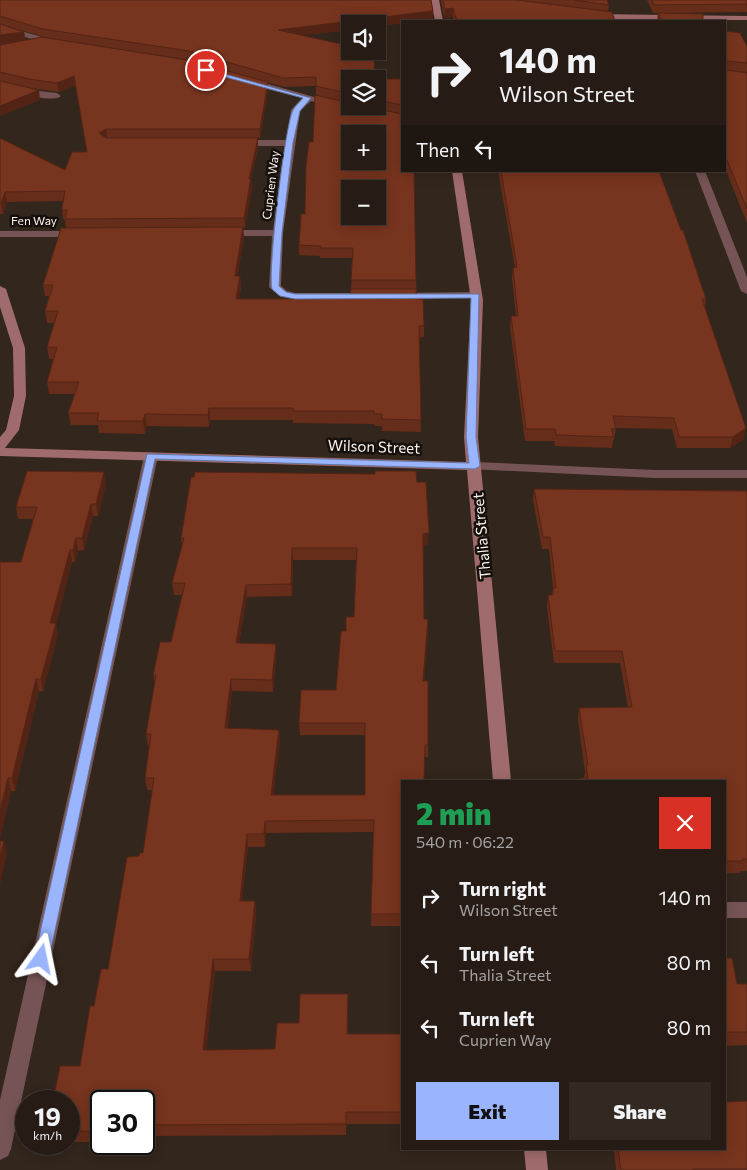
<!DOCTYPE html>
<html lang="en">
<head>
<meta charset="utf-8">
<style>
	:root { --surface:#261c15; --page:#322922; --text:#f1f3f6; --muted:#a4a1a0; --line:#423a34; --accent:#9ab5fd }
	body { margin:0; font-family:Commissioner,sans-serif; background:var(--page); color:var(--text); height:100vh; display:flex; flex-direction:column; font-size:19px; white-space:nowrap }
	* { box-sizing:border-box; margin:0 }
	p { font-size:16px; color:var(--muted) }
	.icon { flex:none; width:28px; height:28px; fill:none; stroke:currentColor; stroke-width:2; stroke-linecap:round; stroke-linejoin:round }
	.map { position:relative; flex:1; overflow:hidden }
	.side { position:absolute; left:401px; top:780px; width:325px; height:370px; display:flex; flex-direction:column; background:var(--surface); border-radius:0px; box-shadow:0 2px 12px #0003,0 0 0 1px var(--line) }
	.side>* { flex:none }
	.top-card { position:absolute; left:401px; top:20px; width:325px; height:152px; border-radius:0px; box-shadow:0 2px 12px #0003,0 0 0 1px var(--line); background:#261c15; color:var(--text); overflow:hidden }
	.fabs { position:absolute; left:341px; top:15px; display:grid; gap:10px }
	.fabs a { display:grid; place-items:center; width:45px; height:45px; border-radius:0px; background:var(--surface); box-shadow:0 2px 12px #0003,0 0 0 1px var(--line); font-size:25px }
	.speed { position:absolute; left:15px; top:1090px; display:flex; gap:10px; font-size:25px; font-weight:700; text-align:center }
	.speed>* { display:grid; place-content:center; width:65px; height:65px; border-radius:50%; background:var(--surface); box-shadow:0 2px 12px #0003,0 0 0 1px var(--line); line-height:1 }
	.speed small { font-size:12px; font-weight:400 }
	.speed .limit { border:2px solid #111; border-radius:8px; background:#fff; color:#111 }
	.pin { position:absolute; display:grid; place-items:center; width:42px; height:42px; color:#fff; margin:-21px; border:2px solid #fff; border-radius:50%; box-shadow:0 1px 5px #0007 }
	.me { position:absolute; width:55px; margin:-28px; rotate:12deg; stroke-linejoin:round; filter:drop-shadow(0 0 4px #0008) }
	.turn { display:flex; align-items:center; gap:18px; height:105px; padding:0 15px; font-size:22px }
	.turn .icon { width:65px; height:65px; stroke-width:2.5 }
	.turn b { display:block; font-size:35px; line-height:42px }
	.then { display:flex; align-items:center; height:48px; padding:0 15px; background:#0003; gap:10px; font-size:19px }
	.round { display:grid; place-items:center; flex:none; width:52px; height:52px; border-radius:0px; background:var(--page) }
	.headline { display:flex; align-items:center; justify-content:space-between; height:85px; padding:0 15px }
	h1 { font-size:30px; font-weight:800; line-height:38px; color:#1e9e55 }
	.action { display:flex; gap:10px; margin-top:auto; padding:10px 15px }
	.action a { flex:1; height:58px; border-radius:0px; background:var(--accent); color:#111; font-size:20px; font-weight:800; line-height:58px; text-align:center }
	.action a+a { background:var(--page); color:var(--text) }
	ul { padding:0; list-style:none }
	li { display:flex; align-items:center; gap:15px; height:65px; padding:0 15px }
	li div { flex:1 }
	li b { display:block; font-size:19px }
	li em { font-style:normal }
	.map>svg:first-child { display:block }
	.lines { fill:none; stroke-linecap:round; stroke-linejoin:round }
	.street { fill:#765455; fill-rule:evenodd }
	.secondary { fill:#a06b6d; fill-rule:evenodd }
	.wall { fill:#662d1a; fill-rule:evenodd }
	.shaded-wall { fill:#532415 }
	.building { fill:#77341e; stroke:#532415; fill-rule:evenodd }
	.route { fill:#9ab5fd; stroke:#6476a4 }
	.labels { text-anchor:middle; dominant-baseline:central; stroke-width:5; stroke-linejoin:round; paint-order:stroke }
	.far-street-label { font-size:12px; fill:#fbf3ec; stroke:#16100c }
	.street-label { font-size:15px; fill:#fbf3ec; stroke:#16100c }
</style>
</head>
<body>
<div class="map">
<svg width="747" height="1170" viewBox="0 0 747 1170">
	<rect width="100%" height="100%" fill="#33261c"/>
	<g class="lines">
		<path class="street" d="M0 25 56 41 57 43 53 45 0 30Z
			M250 79 339 104 334 107 311 101 300 111 283 233 281 286 287 291 295 293H369L375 296 373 298 295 299 279 296 269 287 272 236H224L219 233 224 230H273L285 146H239L234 143 239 140H286L291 110 302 98 247 84 246 82Z
			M0 82 30 90 57 93 61 96C52 104 13 91 0 88Z
			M695 171H705L747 277V294L741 291Z
			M0 231H78L83 234 78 237H0Z
			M476 292 482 295 480 297 397 299 391 296 397 293Z
			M151 452 158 456 11 1149 8 1156 0 1160V1100L144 456Z
			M475 462 655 470H747V478H655L470 469 468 466 470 463Z
			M725 902H747V918H725Z"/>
		<path class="secondary" d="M431 0H439L443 21H435Z
			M592 14 747 16V20H630L595 18 591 16Z
			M452 171H462L483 300 478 437 511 781H493L467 470 0 456V437L6 430 14 396 13 348 0 307V286L6 289 25 348 26 396 19 430 5 448 466 462 464 437 471 300Z
			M524 1149H546L548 1170H526Z"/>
	</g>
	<path class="wall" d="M0 0 433 11V19L416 21H402V23L378 26V24H350V30L303 35 375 79H402V171L416 280 417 299 424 326V337L419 338 421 432 382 431V426H374V424L293 423V420H210L209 427 147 426 145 434 99 433 98 425H71L68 413 75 394H49L47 382 53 359H49L47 347 54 323H47L45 311 49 296H45L43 285 66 228 65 220H64L63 218 62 208 63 201 7 202 3 214H0V138L65 170 87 152 75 85 59 92 30 88 0 81V45L20 41 0 44V24L26 40 268 91 260 138H107H258V148L251 179 252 188 245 228H243L244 238 237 276H240L241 287 239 299H322L350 297 351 289 353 258H320V256L299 255V245L305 214 313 142 316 95V86L284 87 189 60 44 37 0 24ZM350 79H378V106H366L402 114 350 106Z
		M441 0H607L609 5 608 12 615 21H454L453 17 444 18Z
		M647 0H747V12L670 13 703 21H657L658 13H653Z
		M725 31 747 46V72L726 70 747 73V223L725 168Z
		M498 171H659L706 299 705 306 744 439 730 448H677L672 429 616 428 614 440H613L612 448 555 446 554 441H525L510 327 511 316H516L512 278 513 268 515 267Z
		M417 482 428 545 423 546 424 619 428 631 424 681 428 745V757H425L402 781V926H371L373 832 266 833 265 847H248L242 901H255L256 914 251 971H215L206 1050 275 1049 299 1023 348 994V1034H402V1124H346V1135L144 1136V1101H101V1142H69V1101L80 1066 94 1006 108 969 139 856 143 853 152 790H147L145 778 149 746H148L146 734 155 684 153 675 171 642 182 595H174L172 583 182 547 181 538ZM293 560H356L354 617 346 631 336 690 299 723 300 735H365V795H273L280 742 279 730 228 728 232 691 273 692 276 656 239 643 247 597 292 596Z
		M106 484 98 516H93L84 550 78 551 75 562H72L56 624 58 635 43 691H39L15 791H11L0 839 21 562 33 519H18L16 507Z
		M534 489 747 491V871H740V873H725V781H580V778H584L585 772 578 720 579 708 628 707 620 663H554L547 607 548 595H552L553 588 549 549H542L533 500Z
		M725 958 737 984H747V1045L725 1046Z
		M747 1101V1170H616L614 1149H725Z"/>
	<path class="shaded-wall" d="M453 8V17L444 18 445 9Z
		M433 11V19L416 21H402V23L378 26V24H350V30L278 38V30Z
		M24 32 26 40 0 44V35Z
		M74 76 75 85 59 92 57 83Z
		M268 82V91L260 138V129Z
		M39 90 40 100 0 116V106Z
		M106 129 107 138 100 142 99 133Z
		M258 138V148L251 179 252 188 245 228 244 218 249 179Z
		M5 192 7 202 3 214 1 204Z
		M243 227 244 238 236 287 235 276Z
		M240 276 241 287 237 310 236 299Z
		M209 408 210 420 209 427 208 415Z
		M145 414 147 426 145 434 143 421Z
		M746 428 744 439 730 448 733 437Z
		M104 472 106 484 98 516 96 504Z
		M91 504 93 516 84 550 82 538Z
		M429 533 428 545 422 546 423 534Z
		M76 538 78 551 75 562 73 550Z
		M292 548 293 560 292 596 291 584Z
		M70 550 72 562 56 624 58 635 43 691 41 679 50 623Z
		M246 585 247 597 237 655 236 643Z
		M428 619V631L423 694V681Z
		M276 644V656L273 692 272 680Z
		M36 679 39 691 15 791 12 778Z
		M231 679 232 691 226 741 225 728Z
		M279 730 280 742 272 808 271 795Z
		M8 778 11 791 0 839V811Z
		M265 821 266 833 265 847 264 834Z
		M247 834 248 847 241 914 240 901Z
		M4 841 7 854 0 885V858Z
		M255 901 256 914 251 971 249 959Z
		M213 959 215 971 205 1062 203 1050Z"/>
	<path class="building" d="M0 0H431L433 11 278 30 350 46V51L374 52 375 79H402V105L378 100V79H350V94L316 86V77L283 78 189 51 43 29 0 16Z
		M443 0H517L612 12 615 21H457L453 8 445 9Z
		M574 0H607L609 5Z
		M652 0H747V4L654 5Z
		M658 13 703 14V21H662Z
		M0 24 24 32 0 35Z
		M725 31 740 33 747 46V63L725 61 726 70 747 73V209L725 155Z
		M42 37 187 60 268 82 260 129H106L99 133 106 138H258L249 179 251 178 244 218 65 219 67 210H62V208L65 191 5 192 1 204H0V138L65 170 72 152H87L74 76 57 83 29 79 0 72V45Z
		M0 81 39 90 0 106Z
		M315 95 350 103V106H365L402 114V171H414L416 280H351L353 248H320L321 246 299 245 301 214H305L306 166 309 142H313ZM350 134H378V161H350ZM350 189H378V216H350Z
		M501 171H659L681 230H683L706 299H702L746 428 733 437H679L674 418 613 416 616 429H611L614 437 556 435 555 429H526L511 316H518L513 268 517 267Z
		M243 227 235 276H240L236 299H322V298L350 297 351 289H416L417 299H423L424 326H419L421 420 382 419V414H374V411H293V408H209L208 415 145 414 143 421H97L99 413H68L79 382H47L57 347H47L58 311H45L53 285H43L61 228Z
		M27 471 104 472 96 504H91L82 538H76L73 550H70L50 623H56L41 679H36L12 778H8L0 811V562H21L37 507H16Z
		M375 471H416L417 482H426L429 533 423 534 424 619H428L423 681H428V745H425L424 781H402V914H371L374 820 265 821 264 834H247L240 901H255L249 959H213L203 1050 275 1049 277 1023H299L300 994H348L347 1034H402V1112H346V1124L144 1125V1101H101V1131H69V1101H53L60 1066H80L90 1006H94L101 969H108L127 857 139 856 140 853H143L154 778H145L151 734H146L156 675H153L160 642H171L185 583H172L184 538H181L191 477H194L195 472 375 474ZM292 548H357L354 617H346V631H341L336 690H301L299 723H365V795H271L279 730 225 728 231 679 272 680 276 644 236 643 246 585 291 584Z
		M534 489 747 491V859H742L743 861H725V781H580V778H588L586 765H588L579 708 632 707 622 651H555L548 595H553V588H556L550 537H543Z
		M0 841H4L0 858Z
		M725 958H732L737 984H747V1032H725Z
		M747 1101V1169H693V1170H621L618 1149H725V1102Z"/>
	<path class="route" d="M203 68 311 98 300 111 293 143 282 233 279 286 286 292 295 294H479L476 437 480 466 475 469 155 459 49 959 47 964 41 965 36 964 34 959 147 454 469 463 466 437 471 298 295 299 280 296 272 289C267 275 285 125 293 110 295 106 300 102 303 98L203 71Z"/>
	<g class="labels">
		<g class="far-street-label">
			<text transform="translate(270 185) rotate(-83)">Cuprien Way</text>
			<text x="34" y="220">Fen Way</text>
		</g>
		<g class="street-label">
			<text transform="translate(374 446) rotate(2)">Wilson Street</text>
			<text transform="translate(481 536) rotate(-95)">Thalia Street</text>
		</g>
	</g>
</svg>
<div class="fabs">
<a><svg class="icon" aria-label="sound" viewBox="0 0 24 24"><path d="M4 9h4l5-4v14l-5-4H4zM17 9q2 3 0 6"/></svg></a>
<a><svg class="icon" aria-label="layers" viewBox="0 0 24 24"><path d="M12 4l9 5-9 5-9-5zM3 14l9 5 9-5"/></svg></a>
<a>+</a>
<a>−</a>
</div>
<div class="speed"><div>19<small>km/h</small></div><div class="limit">30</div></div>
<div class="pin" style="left:206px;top:70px;background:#d93025"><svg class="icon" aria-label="arrive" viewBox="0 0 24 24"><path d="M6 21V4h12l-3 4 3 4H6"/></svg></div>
<svg class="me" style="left:41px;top:959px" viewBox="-20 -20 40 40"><path d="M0-17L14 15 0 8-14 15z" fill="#9ab5fd" stroke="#fff" stroke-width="4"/></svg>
<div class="top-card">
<div class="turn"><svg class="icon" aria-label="right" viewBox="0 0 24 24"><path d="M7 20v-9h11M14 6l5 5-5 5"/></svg><div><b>140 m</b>Wilson Street</div></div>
<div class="then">Then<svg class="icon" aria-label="left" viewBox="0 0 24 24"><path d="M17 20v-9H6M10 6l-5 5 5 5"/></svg></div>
</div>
<section class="side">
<div class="headline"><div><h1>2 min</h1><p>540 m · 06:22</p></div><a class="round" style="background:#d93025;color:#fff"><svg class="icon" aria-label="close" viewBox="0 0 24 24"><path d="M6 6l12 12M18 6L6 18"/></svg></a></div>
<ul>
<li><svg class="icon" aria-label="right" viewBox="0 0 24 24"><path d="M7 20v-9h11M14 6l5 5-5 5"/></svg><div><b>Turn right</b><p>Wilson Street</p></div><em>140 m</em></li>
<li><svg class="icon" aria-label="left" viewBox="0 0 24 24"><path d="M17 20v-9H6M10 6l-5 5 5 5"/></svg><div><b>Turn left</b><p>Thalia Street</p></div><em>80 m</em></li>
<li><svg class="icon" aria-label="left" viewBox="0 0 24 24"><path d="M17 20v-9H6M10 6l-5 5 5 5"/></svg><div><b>Turn left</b><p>Cuprien Way</p></div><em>80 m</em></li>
</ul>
<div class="action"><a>Exit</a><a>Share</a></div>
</section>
</div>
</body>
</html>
